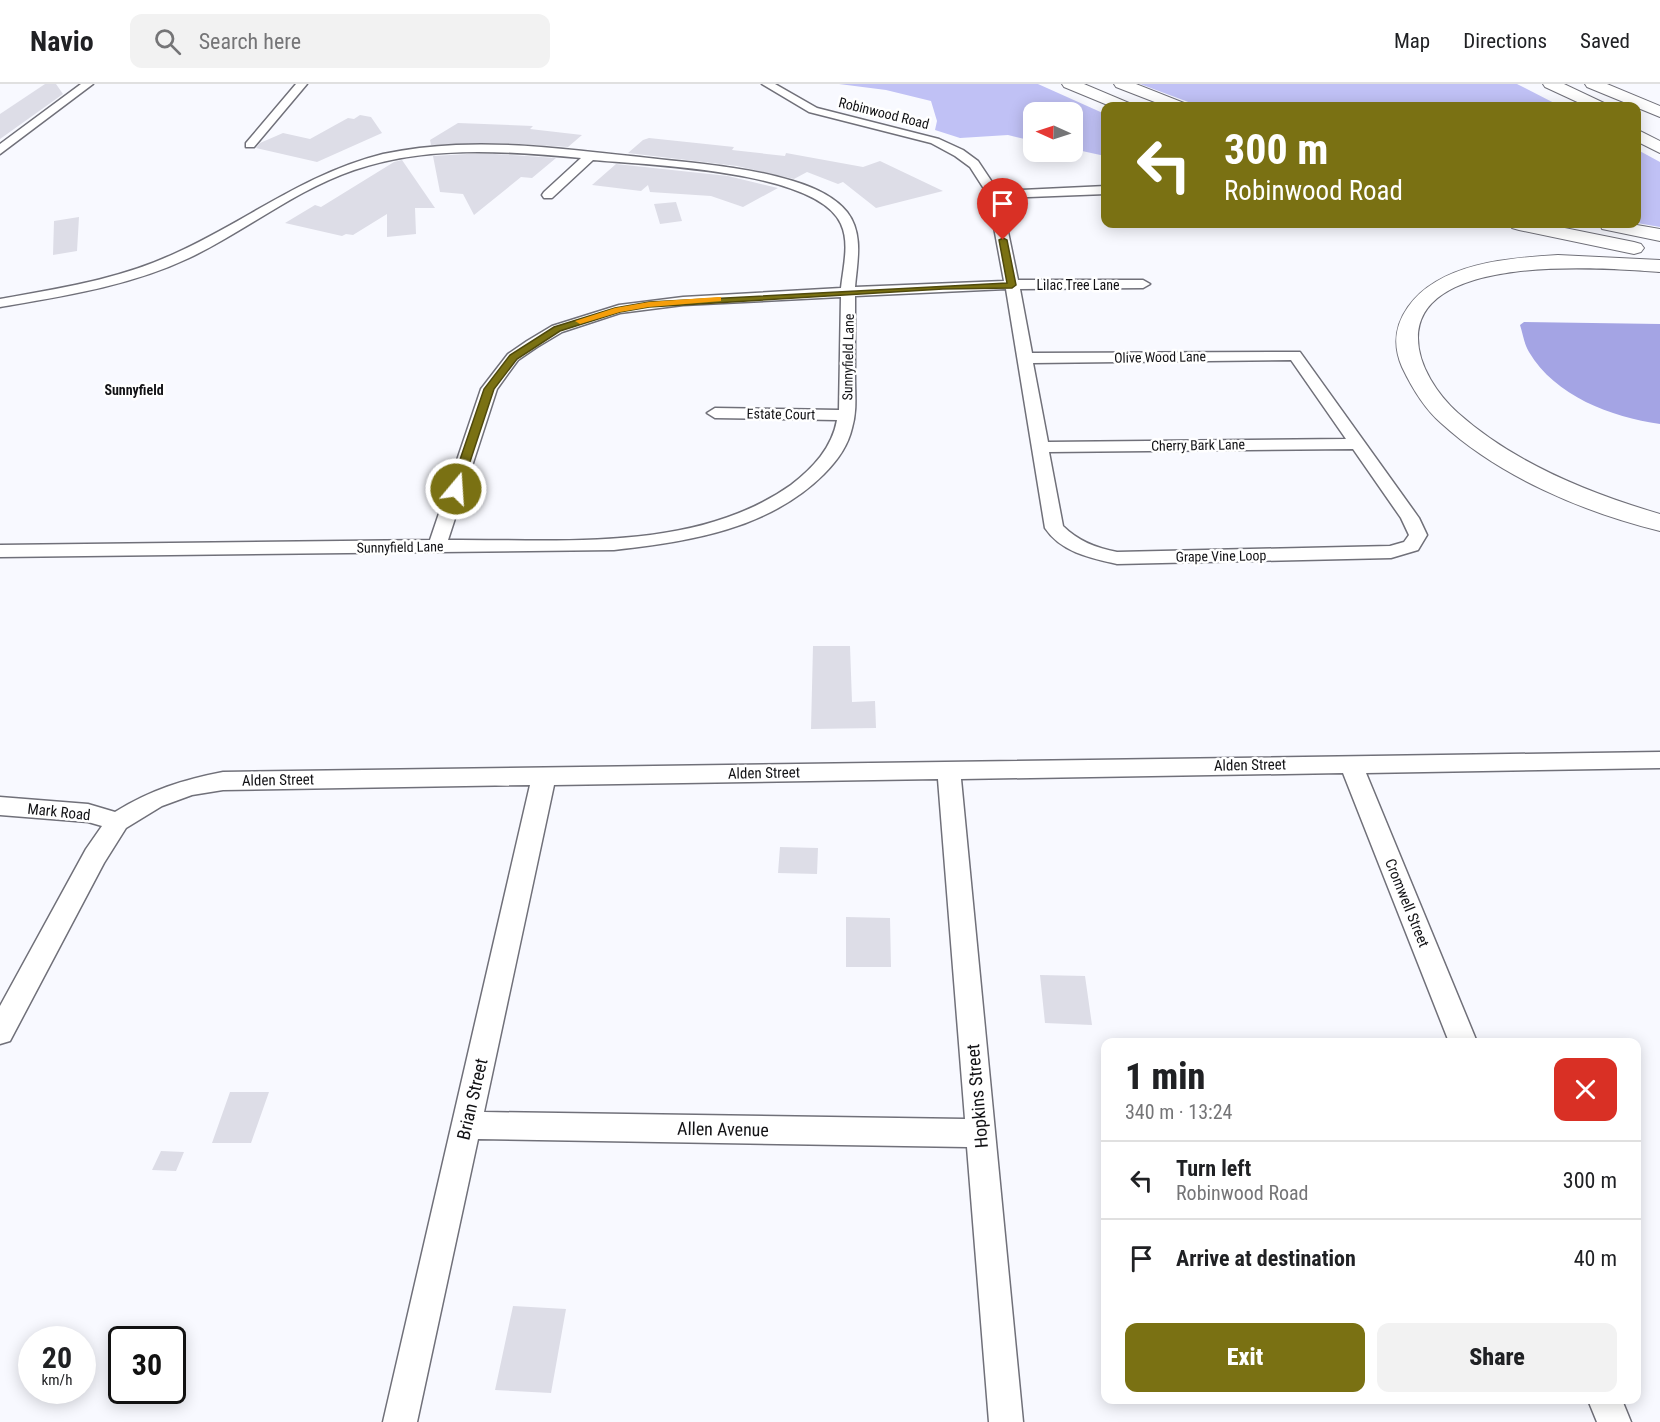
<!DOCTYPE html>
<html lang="en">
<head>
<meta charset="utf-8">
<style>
	:root { --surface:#fff; --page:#f2f2f2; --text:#202124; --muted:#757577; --line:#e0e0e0; --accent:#7a7113 }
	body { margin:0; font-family:"Roboto Condensed",sans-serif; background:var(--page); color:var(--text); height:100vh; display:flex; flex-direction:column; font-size:22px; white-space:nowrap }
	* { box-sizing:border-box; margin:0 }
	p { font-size:20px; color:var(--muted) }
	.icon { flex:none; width:33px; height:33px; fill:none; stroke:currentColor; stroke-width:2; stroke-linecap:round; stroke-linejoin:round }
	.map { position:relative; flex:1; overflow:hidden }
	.panel { position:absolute; left:1101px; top:954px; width:540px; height:366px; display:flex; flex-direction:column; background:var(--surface); border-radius:12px; box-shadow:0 3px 15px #0003 }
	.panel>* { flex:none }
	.top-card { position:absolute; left:1101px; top:18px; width:540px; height:126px; border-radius:12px; box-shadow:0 3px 15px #0003; background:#7a7113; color:#fff; overflow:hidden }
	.needle { width:39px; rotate:273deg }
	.fabs { position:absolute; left:1023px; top:18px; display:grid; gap:12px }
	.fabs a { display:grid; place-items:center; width:60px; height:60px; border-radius:12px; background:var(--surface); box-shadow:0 3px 15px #0003; font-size:30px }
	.speed { position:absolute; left:18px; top:1242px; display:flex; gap:12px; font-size:30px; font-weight:700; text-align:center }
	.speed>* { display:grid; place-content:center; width:78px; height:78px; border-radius:50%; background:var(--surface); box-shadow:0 3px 15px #0003; line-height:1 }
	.speed small { font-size:15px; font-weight:400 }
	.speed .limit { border:3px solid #111; border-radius:9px; background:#fff; color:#111 }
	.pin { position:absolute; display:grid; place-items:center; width:51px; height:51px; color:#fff; margin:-62px -26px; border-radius:50% 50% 50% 0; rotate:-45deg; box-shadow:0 0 6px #0007 }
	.pin .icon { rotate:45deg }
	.me { position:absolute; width:66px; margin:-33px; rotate:18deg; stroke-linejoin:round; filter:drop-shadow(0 0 4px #0008) }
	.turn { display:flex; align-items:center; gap:21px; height:126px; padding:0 24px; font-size:27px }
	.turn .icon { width:78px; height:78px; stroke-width:2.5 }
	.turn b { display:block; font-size:42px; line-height:51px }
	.round { display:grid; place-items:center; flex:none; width:63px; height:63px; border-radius:12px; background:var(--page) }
	.head { display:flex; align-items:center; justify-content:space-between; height:102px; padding:0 24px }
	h1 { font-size:36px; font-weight:800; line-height:45px }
	.button { display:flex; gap:12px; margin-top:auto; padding:12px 24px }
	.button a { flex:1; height:69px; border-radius:12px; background:var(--accent); color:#fff; font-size:24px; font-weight:800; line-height:69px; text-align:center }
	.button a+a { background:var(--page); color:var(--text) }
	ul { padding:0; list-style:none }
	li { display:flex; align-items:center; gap:18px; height:78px; padding:0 24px; border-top:2px solid var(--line) }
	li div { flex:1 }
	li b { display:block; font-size:22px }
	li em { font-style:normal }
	header { display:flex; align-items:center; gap:36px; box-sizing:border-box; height:84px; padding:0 30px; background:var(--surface); border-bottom:2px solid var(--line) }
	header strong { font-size:28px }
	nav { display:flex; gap:33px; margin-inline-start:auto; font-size:21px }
	.search { width:420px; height:54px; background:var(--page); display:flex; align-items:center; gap:15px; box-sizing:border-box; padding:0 21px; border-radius:12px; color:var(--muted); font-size:22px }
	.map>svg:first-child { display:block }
	.forest { fill:#c0c1f5 }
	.water { fill:#a4a4e4 }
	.building { fill:#dddde7 }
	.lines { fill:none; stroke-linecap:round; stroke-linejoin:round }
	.street-casing { stroke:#707079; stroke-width:3 }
	.highway-casing { stroke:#707079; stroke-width:2 }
	.street { fill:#fff; fill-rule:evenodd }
	.highway { fill:#fff; fill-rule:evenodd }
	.route { fill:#7a7113; stroke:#4f490c; stroke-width:1.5 }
	.slow { fill:#f59e0b }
	.labels { text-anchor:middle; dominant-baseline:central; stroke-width:5; stroke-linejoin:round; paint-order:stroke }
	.far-street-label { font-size:14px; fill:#121215; stroke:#fff }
	.far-neighbourhood-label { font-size:14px; font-weight:bold; fill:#121215; stroke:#fff }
	.street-label { font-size:15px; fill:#121215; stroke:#fff }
	.near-street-label { font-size:18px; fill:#121215; stroke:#fff }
</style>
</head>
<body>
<header>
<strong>Navio</strong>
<div class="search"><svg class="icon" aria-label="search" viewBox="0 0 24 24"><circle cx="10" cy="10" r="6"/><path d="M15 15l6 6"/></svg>Search here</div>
<nav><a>Map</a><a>Directions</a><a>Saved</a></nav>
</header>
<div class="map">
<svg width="1660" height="1338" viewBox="0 0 1660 1338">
	<rect width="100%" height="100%" fill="#f8f9ff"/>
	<path class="forest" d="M839 0H1038L1105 30V72L1073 65 1072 28H1034L1033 57 1008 51 960 54 935 46 937 37 931 17 886 6Z
		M1140 0H1517L1560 22H1199Z
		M1636 65 1660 78V143L1637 139Z"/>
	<path class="water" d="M1524 238 1660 240V340C1611 333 1555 312 1529 268 1524 260 1523 250 1520 241Z"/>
	<path class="building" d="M45 0H56L63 10 0 55V30Z
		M360 31 371 33 382 49 317 78 256 64 260 59 283 49 310 55 348 34 354 35Z
		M458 39 533 42 530 45 582 51 568 63 502 59 431 61 430 56Z
		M649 54 734 63 732 66 785 72 786 69 863 83 880 77 943 107 876 124 843 98 838 100 807 88 794 95 737 82 628 69 643 56Z
		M467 70H495L556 74 532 94 521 93 474 131 463 110 440 108 433 72Z
		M402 76 435 124H415L416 150 387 153V130L353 151 346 150 342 152 285 139 315 121 321 123 394 78Z
		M616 80 728 92 778 104 743 123 711 112 650 108 648 101 641 107 592 101Z
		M676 118 682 137 660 140 654 120Z
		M79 133 77 167 53 171 54 137Z
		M813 562H850L852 618 875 617 876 644 811 645Z
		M780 763 818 764 817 790 778 789Z
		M846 833 890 834 891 883H846Z
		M1040 891 1085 892 1092 941 1045 939Z
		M230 1008H269L251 1059H212Z
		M161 1067 184 1068 176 1087 152 1086Z
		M513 1222 566 1225 551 1309 495 1306Z"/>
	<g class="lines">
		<defs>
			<path id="street" d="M81 0H93L0 70V60Z
				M296 0H307L254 63H246V59Z
				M762 0H775L817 24 939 55 963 66 978 77 998 107 1106 102V110L1001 114 1018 196H1143L1150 200 1143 204 1020 205 1032 269 1300 268 1419 434 1427 451 1418 466 1391 474 1117 480C1090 474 1061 468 1045 444L1006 205 855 212C855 239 855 267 855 294 855 311 857 327 852 344 848 362 837 377 824 390 769 445 689 458 614 466L0 473V461L430 456 481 305 508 270 527 257 552 242 619 221 683 213 841 204C843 184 850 159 841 140 817 86 647 81 593 76L552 114H544L542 111 544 108 581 74C506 67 427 61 354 86 295 106 246 147 189 174 130 202 64 212 0 223V215C61 204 122 195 178 168 250 135 304 90 383 70 407 65 432 62 456 61 517 58 579 67 640 73 691 79 744 82 793 97 813 103 834 112 847 128 864 150 857 178 855 203L1004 197 988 111 970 83 955 72 931 59 809 28ZM841 213 839 326 715 324 707 329 715 334 837 336C832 364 813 384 791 401 695 469 560 455 448 456L497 305 518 276 537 263 562 248 620 229 683 221ZM1291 276 1346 355 1048 358 1033 279ZM1353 365 1401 434 1409 451 1404 458 1390 462 1117 468C1096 464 1078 457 1063 442L1049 368Z
				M1660 668V684L1366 689 1477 958H1449L1343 689 961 695 1023 1338H989L967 1063 478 1055 417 1338H383L530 701 223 706 192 711 162 722 126 744 104 779 10 957 0 960V922L86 765 102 742 88 738 0 731V713L88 720 115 728C151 706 182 696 223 688ZM938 695 965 1035 484 1028 554 701Z
				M1588 1316H1622L1631 1338H1597Z"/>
			<path id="highway" d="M1062 0H1084L1129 19 1131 22H1110L1064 3Z
				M1114 0H1136L1184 19 1186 22H1165L1116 3Z
				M1543 0H1564L1604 19 1606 22H1586L1545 3Z
				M1585 0H1607L1660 22V33L1587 3Z
				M1636 45 1660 57V69L1636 57Z
				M1509 140H1545L1634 158 1641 160 1644 164 1641 168 1634 170 1519 146 1512 144Z
				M1600 140H1631L1660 145V157L1602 145Z
				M1558 171 1660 176V188C1606 184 1418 168 1418 254 1418 282 1438 311 1458 329 1514 379 1588 409 1660 430V447C1583 428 1500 393 1441 339 1424 324 1412 304 1402 283 1393 262 1394 243 1408 223 1439 179 1508 174 1558 171Z"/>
		</defs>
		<use href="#street" class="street-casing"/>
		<use href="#highway" class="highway-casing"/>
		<use href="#street" class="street"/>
		<use href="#highway" class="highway"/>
	</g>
	<path class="route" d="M1003 154 1007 156 1016 201 1012 204 943 205 649 223 620 228 560 247 517 275 494 305 461 405 456 409 450 405 484 305 510 271 554 243 615 224 649 218 1007 199 999 156Z"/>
	<path class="slow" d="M718 213H721V217L649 223 620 228 580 240 575 237 615 224 649 218Z"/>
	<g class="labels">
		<g class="far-street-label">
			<text transform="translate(884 29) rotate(14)">Robinwood Road</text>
			<text x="1078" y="201">Lilac Tree Lane</text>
			<text transform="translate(848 273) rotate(-89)">Sunnyfield Lane</text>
			<text transform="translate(1160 273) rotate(-1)">Olive Wood Lane</text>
			<text transform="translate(781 330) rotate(1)">Estate Court</text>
			<text transform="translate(1198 361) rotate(-1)">Cherry Bark Lane</text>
			<text transform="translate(400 463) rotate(-1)">Sunnyfield Lane</text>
			<text transform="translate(1221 472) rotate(-1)">Grape Vine Loop</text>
		</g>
		<g class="far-neighbourhood-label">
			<text x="134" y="306">Sunnyfield</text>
		</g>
		<g class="street-label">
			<text transform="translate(1250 681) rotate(-1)">Alden Street</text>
			<text transform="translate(764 689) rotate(-1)">Alden Street</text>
			<text transform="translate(278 696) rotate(-1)">Alden Street</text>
			<text transform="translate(59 728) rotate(6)">Mark Road</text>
			<text transform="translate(1407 819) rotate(68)">Cromwell Street</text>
		</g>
		<g class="near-street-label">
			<text transform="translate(977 1012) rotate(-95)">Hopkins Street</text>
			<text transform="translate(472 1015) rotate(-77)">Brian Street</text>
			<text transform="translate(723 1045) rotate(1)">Allen Avenue</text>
		</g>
	</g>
</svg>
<div class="fabs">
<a><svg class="needle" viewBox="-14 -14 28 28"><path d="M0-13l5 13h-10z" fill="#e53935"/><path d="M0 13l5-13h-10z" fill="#757577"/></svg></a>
</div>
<div class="speed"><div>20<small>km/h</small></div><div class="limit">30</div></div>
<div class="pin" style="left:1003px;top:156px;background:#d93025"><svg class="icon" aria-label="arrive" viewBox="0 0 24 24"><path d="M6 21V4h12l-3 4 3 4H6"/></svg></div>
<svg class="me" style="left:456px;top:405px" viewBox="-20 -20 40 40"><circle r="17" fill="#7a7113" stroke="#fff" stroke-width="3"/><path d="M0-11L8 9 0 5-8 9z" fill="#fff"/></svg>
<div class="top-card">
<div class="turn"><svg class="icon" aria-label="left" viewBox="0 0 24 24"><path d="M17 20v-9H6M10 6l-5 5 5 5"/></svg><div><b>300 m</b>Robinwood Road</div></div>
</div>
<section class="panel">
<div class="head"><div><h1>1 min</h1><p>340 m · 13:24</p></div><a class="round" style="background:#d93025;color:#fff"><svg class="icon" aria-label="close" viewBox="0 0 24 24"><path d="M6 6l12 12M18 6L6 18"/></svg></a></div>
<ul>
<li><svg class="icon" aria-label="left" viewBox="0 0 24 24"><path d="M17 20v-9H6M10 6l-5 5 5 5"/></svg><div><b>Turn left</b><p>Robinwood Road</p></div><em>300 m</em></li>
<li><svg class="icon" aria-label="arrive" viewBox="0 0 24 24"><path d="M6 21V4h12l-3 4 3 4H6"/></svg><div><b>Arrive at destination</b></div><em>40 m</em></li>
</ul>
<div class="button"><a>Exit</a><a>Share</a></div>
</section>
</div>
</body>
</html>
